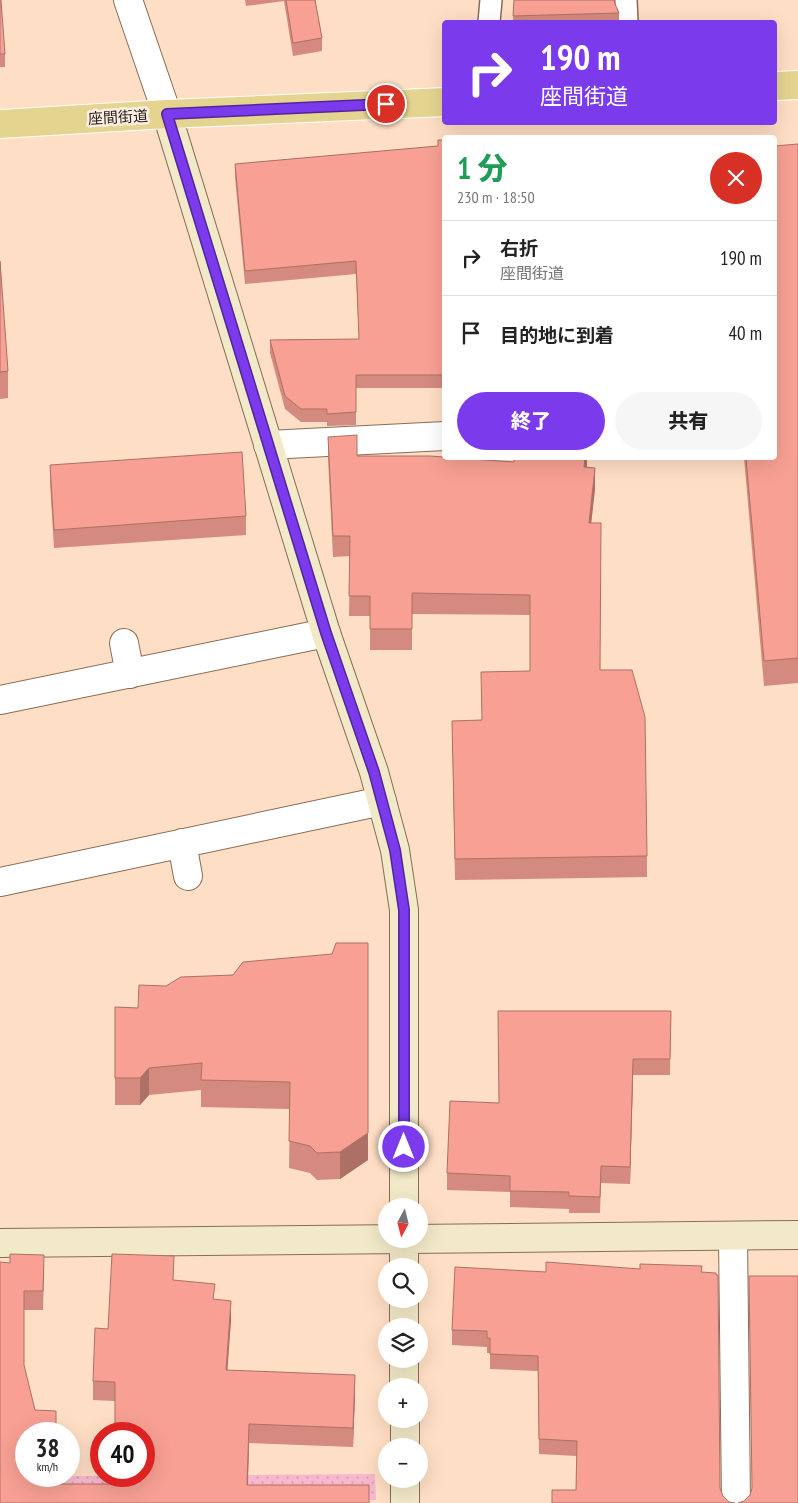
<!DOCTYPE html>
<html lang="ja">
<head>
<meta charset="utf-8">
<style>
	:root { --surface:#fff; --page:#f6f6f6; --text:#222; --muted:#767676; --line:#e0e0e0; --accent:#7c3aed }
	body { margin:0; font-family:"PT Sans Narrow","Noto Sans JP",sans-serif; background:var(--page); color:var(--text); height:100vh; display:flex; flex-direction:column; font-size:19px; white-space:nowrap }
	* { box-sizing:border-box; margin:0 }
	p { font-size:16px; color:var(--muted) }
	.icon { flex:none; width:28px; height:28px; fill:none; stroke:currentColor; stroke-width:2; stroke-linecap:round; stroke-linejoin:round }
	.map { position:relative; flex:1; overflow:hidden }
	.panel { position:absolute; left:442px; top:135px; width:335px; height:325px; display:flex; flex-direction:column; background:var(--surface); border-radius:5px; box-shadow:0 5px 20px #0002 }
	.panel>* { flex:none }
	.hud { position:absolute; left:442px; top:20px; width:335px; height:105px; border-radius:5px; box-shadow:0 5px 20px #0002; background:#7c3aed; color:#fff; overflow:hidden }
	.needle { width:32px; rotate:187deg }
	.tools { position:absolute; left:378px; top:1198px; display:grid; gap:10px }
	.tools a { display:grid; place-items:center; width:50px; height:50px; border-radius:50%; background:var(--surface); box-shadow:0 5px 20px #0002; font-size:25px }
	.speed { position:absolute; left:15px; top:1422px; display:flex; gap:10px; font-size:25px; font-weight:700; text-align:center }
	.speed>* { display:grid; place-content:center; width:65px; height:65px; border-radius:50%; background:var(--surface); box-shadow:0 5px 20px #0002; line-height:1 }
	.speed small { font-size:12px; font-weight:400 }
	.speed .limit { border:8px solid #d22; background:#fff; color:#111 }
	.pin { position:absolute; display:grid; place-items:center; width:42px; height:42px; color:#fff; margin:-21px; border:2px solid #fff; border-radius:50%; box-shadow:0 1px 5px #0007 }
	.me { position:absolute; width:55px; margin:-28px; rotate:0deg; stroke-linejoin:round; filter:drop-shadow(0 0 4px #0008) }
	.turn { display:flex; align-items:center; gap:18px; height:105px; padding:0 15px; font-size:22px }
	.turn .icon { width:65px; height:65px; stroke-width:2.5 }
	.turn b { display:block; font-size:35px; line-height:42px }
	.round { display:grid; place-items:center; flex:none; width:52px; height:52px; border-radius:26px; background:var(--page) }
	.overview { display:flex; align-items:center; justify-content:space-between; height:85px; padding:0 15px }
	h1 { font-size:30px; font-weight:800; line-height:38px; color:#1e9e55 }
	.primary-button { display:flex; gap:10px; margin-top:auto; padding:10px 15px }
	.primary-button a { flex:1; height:58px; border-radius:30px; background:var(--accent); color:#fff; font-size:20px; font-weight:800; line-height:58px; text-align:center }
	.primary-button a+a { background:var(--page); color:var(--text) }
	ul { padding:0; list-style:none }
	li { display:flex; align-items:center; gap:15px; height:75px; padding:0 15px; border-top:1px solid var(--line) }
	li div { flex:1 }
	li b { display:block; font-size:19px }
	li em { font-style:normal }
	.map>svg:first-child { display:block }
	.green { fill:url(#green-dots) }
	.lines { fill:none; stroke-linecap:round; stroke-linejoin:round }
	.lane-casing { stroke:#886d56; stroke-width:24 }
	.street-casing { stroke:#886d56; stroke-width:30 }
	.secondary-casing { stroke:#886d56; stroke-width:30 }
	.primary-casing { stroke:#fff; stroke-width:30 }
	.lane { stroke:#fff; stroke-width:21 }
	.street { stroke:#fff; stroke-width:28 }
	.secondary { stroke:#f2e9c8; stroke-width:28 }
	.primary { stroke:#e5d490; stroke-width:28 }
	.wall { fill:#d48a7e }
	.shaded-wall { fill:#ad7067 }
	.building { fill:#f7a093; stroke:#ad7067 }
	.route-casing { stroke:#51269a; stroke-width:12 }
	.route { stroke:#7c3aed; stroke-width:9 }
	.labels { text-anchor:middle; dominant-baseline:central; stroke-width:5; stroke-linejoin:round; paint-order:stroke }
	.street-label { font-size:15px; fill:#281d13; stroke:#fcf0e5 }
</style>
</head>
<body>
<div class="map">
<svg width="798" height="1503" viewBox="0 0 798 1503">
	<defs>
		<pattern id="green-dots" width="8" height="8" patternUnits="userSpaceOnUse" patternTransform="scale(1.25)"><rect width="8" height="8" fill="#f7b8ce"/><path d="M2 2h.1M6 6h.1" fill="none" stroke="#d49eb0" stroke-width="1.8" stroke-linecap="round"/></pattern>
	</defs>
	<rect width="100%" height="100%" fill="#fedec4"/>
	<path class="green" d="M375 1474 376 1500H0V1476H144Z"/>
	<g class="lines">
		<defs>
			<path id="lane" d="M626 0 627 22
				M489 22 491 0"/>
			<path id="street" d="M128 0 167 114
				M268 445 445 436
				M124 643 130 674
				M0 700 326 633
				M182 843 188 876
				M0 882 382 801
				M733 1237 736 1503"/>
			<path id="secondary" d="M167 114 326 633 374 772 395 850 404 910V1206
				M404 1239V1266
				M0 1243 798 1235
				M404 1299V1326
				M404 1359V1386
				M405 1419V1446
				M405 1479V1503"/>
			<path id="primary" d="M775 86 798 85
				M0 124 167 114 445 102"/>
		</defs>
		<use href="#lane" class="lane-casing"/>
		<use href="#street" class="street-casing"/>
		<use href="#secondary" class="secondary-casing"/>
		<use href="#primary" class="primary-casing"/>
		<use href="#lane" class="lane"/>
		<use href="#street" class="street"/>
		<use href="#secondary" class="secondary"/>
		<use href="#primary" class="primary"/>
	</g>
	<path class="wall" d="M0 0 5 54V67H0Z
		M245 0H315L322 38V51L293 56 284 1 246 6Z
		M514 0 615 4 619 13V22H513Z
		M445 140V390H442V388H356V425L327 426V422H301L285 409 270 353V340L359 339 356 274 245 284 235 177V164L438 146Z
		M798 144V683L764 686 744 458H775Z
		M0 261 8 371V398L0 399Z
		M328 437 357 456 514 462 587 458V467L595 489 591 523 600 670 647 856V877L455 880 452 721 481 720 530 671V615L412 614V650H370V616H349L350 556 333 557 328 458Z
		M50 465 246 516V535L54 548 50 483Z
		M233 975 368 1160 340 1179 317 1180 310 1173 289 1168 290 1109 201 1107V1090L149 1095 140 1105H115V1007L138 1008 166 986Z
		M671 1011 670 1075H633L630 1184 601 1183 600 1213H569V1209L510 1207V1192L447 1190V1173L499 1103Z
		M10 1263 44 1274 43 1310H24V1365L35 1410 55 1484H114L115 1401 93 1400V1381L108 1329 174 1280 215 1300 231 1320 227 1370 355 1394 353 1447 249 1443 248 1485 0 1503Z
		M702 1266 576 1490 577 1456 539 1454 538 1371 490 1369V1353H487V1347L452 1345V1330L546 1272 640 1269Z"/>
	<path class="shaded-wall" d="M585 458H587V468L584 467Z
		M595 468V489L589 543V523Z
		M368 943V1160L340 1179V1152Z
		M633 1059V1075L630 1184V1167Z
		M149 1068V1095L140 1105V1078Z
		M231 1301V1320L226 1390V1370Z
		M355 1375V1394L353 1447V1428Z
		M249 1424V1443L247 1503V1485Z"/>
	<path class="building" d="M0 0H1L5 54H0Z
		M286 0H315L322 38 293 43Z
		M514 0H614L615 4 619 13 513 16Z
		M438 140H445V377H442V375H356V412L327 414V409H301L285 396 270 340 359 339 356 261 245 271 235 164 438 146Z
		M798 144V658L764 661 746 458H775V146Z
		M0 261 8 371 0 372Z
		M357 435V456H430L514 462V458H585L584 467 595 468 589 523H601L600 670H632L645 717 647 856 455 859 452 721 482 720 481 672 530 671V595L412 593V629H370V596H349L350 536H333L328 437Z
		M242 452 246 516 54 530 50 465Z
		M336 943H368V1133L340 1152 317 1153 310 1146 289 1141 290 1082 201 1080 202 1063 149 1068 140 1078H115V1007L138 1008 139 985 166 986 181 977 233 975 243 962 332 954Z
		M498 1011H671L670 1059H633L630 1167 601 1166 600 1197 569 1196V1192L510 1191V1176L447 1173 450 1101 499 1103Z
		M10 1254 44 1255 43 1291H24V1365L35 1410 56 1411V1434H26V1476H55V1484H114L115 1476H144V1434H115V1382L93 1381 95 1328 108 1329 112 1254 174 1256 173 1280 215 1284 213 1299 231 1301 226 1370 355 1375 353 1428 249 1424 247 1485H369V1503H0V1262L10 1263Z
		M546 1262 640 1269V1264L702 1266 701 1272 716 1273V1275H718L720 1488 723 1496 729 1502 735 1503H552V1490H576L577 1441 539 1439 538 1356 490 1354V1338H487V1331L452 1330 455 1267 546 1272Z
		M749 1276H798V1503H738L744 1501 750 1495 752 1488Z"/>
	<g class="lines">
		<defs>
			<path id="route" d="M386 104 167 114 326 633 374 772 395 850 404 910V1147"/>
		</defs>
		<use href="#route" class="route-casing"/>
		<use href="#route" class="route"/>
	</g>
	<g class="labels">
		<g class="street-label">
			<text transform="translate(118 117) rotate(-3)">座間街道</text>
		</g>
	</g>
</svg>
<div class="tools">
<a><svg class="needle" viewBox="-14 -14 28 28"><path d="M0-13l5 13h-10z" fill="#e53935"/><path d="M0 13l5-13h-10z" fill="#767676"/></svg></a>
<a><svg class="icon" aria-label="search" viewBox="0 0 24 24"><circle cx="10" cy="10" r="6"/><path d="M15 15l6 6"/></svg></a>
<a><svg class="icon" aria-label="layers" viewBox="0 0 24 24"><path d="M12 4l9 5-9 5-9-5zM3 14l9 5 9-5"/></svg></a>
<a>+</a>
<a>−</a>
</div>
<div class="speed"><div>38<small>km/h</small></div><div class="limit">40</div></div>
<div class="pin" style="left:386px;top:104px;background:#d93025"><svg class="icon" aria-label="arrive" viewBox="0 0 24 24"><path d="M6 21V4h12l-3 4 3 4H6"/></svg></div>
<svg class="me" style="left:404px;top:1147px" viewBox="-20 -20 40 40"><circle r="17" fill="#7c3aed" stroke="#fff" stroke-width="3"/><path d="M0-11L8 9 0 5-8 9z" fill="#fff"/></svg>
<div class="hud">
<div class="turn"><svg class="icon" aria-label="right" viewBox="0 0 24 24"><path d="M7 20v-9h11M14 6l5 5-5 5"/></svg><div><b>190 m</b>座間街道</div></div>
</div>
<section class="panel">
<div class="overview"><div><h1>1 分</h1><p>230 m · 18:50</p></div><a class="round" style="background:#d93025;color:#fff"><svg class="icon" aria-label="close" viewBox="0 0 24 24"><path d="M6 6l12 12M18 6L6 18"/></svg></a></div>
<ul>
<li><svg class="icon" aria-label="right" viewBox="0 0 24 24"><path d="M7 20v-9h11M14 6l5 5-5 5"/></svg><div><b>右折</b><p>座間街道</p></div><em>190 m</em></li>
<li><svg class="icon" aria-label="arrive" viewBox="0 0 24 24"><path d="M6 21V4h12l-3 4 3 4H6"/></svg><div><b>目的地に到着</b></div><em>40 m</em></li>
</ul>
<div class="primary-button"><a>終了</a><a>共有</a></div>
</section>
</div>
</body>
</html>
